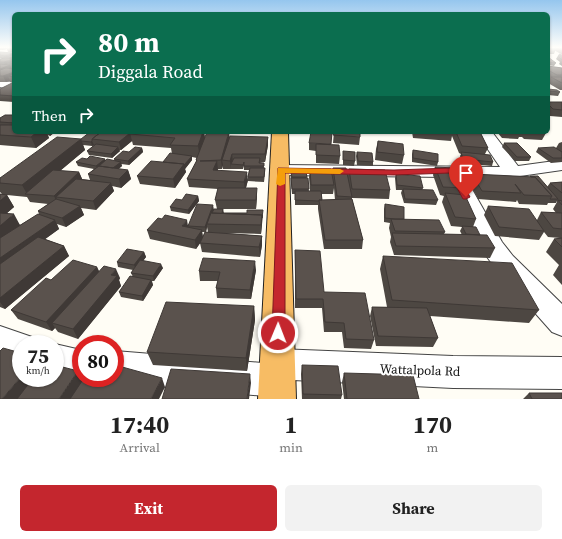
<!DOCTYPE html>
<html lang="en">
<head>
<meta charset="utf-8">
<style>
	:root { --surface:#fff; --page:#f2f2f2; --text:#222; --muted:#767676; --accent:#c4262e }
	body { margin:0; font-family:"Source Serif 4",serif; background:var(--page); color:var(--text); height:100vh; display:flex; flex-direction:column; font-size:15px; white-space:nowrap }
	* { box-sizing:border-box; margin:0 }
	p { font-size:13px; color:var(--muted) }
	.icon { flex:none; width:22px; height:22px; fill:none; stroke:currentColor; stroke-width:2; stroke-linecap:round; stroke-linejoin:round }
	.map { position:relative; height:399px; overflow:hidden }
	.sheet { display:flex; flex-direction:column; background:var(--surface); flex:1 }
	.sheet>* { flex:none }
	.guide { position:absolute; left:12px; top:12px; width:538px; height:122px; border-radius:6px; box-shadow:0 1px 3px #0004; background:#0b6e4f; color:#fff; overflow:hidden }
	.speed { position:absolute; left:12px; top:335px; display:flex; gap:8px; font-size:20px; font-weight:700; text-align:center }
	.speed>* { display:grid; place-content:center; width:52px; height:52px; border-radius:50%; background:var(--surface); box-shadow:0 1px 3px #0004; line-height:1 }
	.speed small { font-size:10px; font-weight:400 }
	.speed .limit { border:6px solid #d22; background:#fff; color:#111 }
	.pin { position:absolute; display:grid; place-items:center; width:34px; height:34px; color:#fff; margin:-41px -17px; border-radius:50% 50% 50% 0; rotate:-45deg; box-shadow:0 0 4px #0007 }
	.pin .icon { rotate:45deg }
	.me { position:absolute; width:44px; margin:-22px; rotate:1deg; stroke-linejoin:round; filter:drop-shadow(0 0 3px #0008) }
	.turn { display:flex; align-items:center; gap:14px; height:84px; padding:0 20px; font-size:18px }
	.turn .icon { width:52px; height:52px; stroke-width:2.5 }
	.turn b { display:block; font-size:28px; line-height:34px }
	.then { display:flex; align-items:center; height:38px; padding:0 20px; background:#0003; gap:8px; font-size:15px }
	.eta { display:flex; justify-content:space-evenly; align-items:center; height:68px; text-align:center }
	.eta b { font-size:24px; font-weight:700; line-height:28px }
	.primary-button { display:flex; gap:8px; margin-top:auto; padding:8px 20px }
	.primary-button a { flex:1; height:46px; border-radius:6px; background:var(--accent); color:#fff; font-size:16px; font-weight:700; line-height:46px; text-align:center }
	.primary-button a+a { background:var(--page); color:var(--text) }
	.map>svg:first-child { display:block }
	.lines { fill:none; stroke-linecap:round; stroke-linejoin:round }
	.minor-casing { stroke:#444; stroke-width:2 }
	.trunk-casing { stroke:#222; stroke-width:2 }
	.minor { fill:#fff; fill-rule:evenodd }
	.trunk { fill:#f7bc64; fill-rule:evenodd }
	.wall { fill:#4d4742; fill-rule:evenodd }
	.shaded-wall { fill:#3f3936 }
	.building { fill:#5a524d; stroke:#3f3936 }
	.route { fill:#c4262e; stroke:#7f191e }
	.slow { fill:#f59e0b }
	.labels { text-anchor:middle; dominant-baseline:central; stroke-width:4; stroke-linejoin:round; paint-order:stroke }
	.near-street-label { font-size:13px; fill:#111; stroke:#fff }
</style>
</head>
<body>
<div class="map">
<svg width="562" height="399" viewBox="0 0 562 399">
	<rect width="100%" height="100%" fill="#fffdf5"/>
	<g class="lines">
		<defs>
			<path id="minor" d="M0 81 14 82V90L0 87Z
				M476 132H492L518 166 562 160V170L513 177H465L502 242 513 256 562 304V336L552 332 495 268 485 254 446 177 280 175 274 174 271 170 274 166 280 165 500 167Z
				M0 326 32 337 35 344H21V361L0 354Z
				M55 344 81 350V378H87L81 380 55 374Z
				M278 349 453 356 562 357V389L453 388 293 380 289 393 277 397 115 383 104 378H115V351L262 363 267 353Z"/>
			<path id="trunk" d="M272 132H288L296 399H258Z"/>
		</defs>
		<use href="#minor" class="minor-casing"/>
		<use href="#trunk" class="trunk-casing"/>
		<use href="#minor" class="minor"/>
		<use href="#trunk" class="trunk"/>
	</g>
	<path class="wall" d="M0 47H14V52H8L7 49 0 50Z
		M548 47H553L552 49 555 51 554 54H548Z
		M553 47H562V54H561L552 49Z
		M0 52 14 54V83L10 82V81L6 82H0V59L4 58H0Z
		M559 54 562 55V66L559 64 560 62 556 59Z
		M548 57 556 63 554 66 548 65Z
		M548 66 562 68V90H560L548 83 550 79 548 77Z
		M14 83V102L0 101V89Z
		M548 89 560 92 558 96 548 95Z
		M548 102H562V117L550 116 548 115Z
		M14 115V132H55L50 136 48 135 49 138 36 148 0 145V118Z
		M204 132 205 137H268V145L265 162H260L264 163V168H265V173L264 182 248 181V177L249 170H244V166L243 169H231V167V169H223V165L222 169H218L217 170 248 180 246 188 257 196 256 209H217L215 200 218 189 189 187 187 179 196 162V160L197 158 192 157V160L185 169 186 172 175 188 140 184 137 176 163 162 172 154 171 148 133 145 132 141 121 150H119L120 151 112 158 89 155 87 151 94 145 92 146 83 145 85 150 60 171 79 172 82 179 90 180 88 174 94 169 78 166 76 162 87 159 115 161 114 159 129 152 142 148 143 152 129 165 121 164 122 166 118 169 128 170 131 179 121 188 112 186 114 191 96 210 81 208 84 215 66 227 57 224 59 229 45 239 64 246 69 256 5 309 0 307V194H2L0 192V178L81 139 130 133V134ZM7 195 27 197 30 202 48 204 38 211 39 214 20 225 7 213 14 207Z
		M334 132 360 137 359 145 333 143Z
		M412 132H480L488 148 485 154 493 162 492 166 462 163 460 156 461 154 459 153 452 136 451 141 413 138Z
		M497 132H545L546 133 542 140 524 139 522 137H519L518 139 502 138Z
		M378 141 404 155 402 164 375 160 376 149Z
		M562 142V162L551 163 536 152 538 148H556L559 143Z
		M309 143 331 144V145L340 156 339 164 316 163V151L309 150Z
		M504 143 531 157 529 161H515L502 147Z
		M413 150 438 162 437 166 412 162V154Z
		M343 151 355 161 354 166 343 165Z
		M357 152 373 162V166L357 165 356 156Z
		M435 167 465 188 463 194 476 219 473 227 480 235 495 248 490 258 394 255 390 242 391 237 389 228 390 223 384 222V209L385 204 404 219 445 232 444 234 462 235 460 231 462 227 451 226 442 202 444 196 440 195 433 175Z
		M333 168 348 175 349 169 390 190 389 199 352 198V199L363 240 362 249H324L318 209V205H295V194H292L291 183V173L306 172 309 191H310L309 177 310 169 332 175ZM334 188 335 200H322V194H333Z
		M396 174 423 188 422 190 438 200 436 205 404 203 401 193 402 190H396L395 178Z
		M472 174 530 177V176L547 187 550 183 562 182V285L553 275 559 265 546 252 554 239 560 238 548 237 544 232 539 240 495 236 484 215 488 206 537 220 541 212 556 213 553 209 557 202V201L556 203H548L547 205 519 204 517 200 516 202 478 199 469 182Z
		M198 196 199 201 189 214 171 211 170 207Z
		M213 209H223L224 213 263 215 261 234 224 233 262 236V245L260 257 202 252 200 243 196 249 150 239 147 230 188 225ZM207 227 208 232H206ZM202 232H205L203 237Z
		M295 250 324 292 374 340 371 349 344 348 342 332H324L322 308H295Z
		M144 252 146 257 143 261 163 268 154 281H152L153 285 143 301 121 297 119 292 133 277 131 273 133 270 118 267 117 262Z
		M383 256 539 310 529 323 430 316 438 338 433 347 376 346 370 316 372 307H387L380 269Z
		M97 267 99 271 120 278 119 280 121 286 78 339 58 332 55 328 52 331 18 319 11 310 51 280Z
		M256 270 251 299 217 298 216 288 218 281H200L199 271Z
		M254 306 255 320 247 371 153 365 147 352Z
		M302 365 342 395 341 399H302L301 374Z
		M344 373 419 399H344L342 382Z
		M529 393 562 399H523Z"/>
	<path class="shaded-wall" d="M1 47H12V48L2 50Z
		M13 53 14 56 7 57V58L5 56Z
		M14 59V62L7 63V65H5L4 62Z
		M10 65 12 71 0 76V69Z
		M14 72V77L8 76 10 81 6 82 3 76Z
		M37 132H46L49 138 36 148 31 137Z
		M49 132H55L50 136Z
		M203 132H204L205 140 200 158 198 146Z
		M229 132 230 140 222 160 223 165 222 169 221 160Z
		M130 133 132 141 121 150 119 142Z
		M268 137V145L265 162V154Z
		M81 139 85 150 32 194H27L22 185Z
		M92 141 94 145 92 146 91 142Z
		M118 147 120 151 112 158 111 154Z
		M142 148 143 152 129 165 128 161Z
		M232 154 233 162 231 164V169L230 161Z
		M192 156V160L185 169 186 172 175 188 173 179 184 164Z
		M105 159 107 163 98 170 96 166Z
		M217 161 218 170 214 178 213 170Z
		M121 162 122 166 114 173 112 168Z
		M128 170 131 179 121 188 119 179Z
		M79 172 83 181 56 197 59 204 58 205 54 196Z
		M247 172 248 180 245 191 244 182Z
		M111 183 114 191 96 210 93 201Z
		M257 188V196L256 209V200Z
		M7 195 14 207 0 219V201Z
		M198 196 199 201 189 214 188 210Z
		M213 205 214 210 209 224H207V227L206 232 205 227Z
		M80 206 84 215 66 227 62 218Z
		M14 214 21 227 0 246V226Z
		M262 215V224L261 234V225Z
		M55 220 59 229 0 272V258Z
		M187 220 188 226V229L182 226Z
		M202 230 203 239 196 249 195 240Z
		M262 236V245L260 257 259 247Z
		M64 246 69 256 5 309 0 302V298Z
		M144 252 146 257 136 270 134 265Z
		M255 261 256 270 251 299 250 290Z
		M161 264 163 268 154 281 153 276Z
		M97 267 101 277 52 323 55 328 52 331 46 322Z
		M116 269 120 278 119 280 121 286 78 339 73 329 111 275Z
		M151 280 153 285 143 301 142 296Z
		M254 306 255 320 247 371 246 358Z
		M78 371 81 376V378H83L84 380 72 399H59Z
		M250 374 251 383 249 399H247Z
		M21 377V378H35L18 399H2Z
		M162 378 165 387 159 399H151Z"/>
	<path class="building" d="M12 47H14V50L7 49Z
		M548 47H549L555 51H548Z
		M555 47H562V51Z
		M0 52 13 53 5 56 0 55Z
		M14 54V58L7 57Z
		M559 54 562 55V60L558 56H561Z
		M548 57 556 63 548 62Z
		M5 58 14 59 4 62H0V59Z
		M14 61V63H7Z
		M0 64 10 65 0 69Z
		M548 66 562 68V75H557L548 70Z
		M6 68 14 69V72L3 76H0V70Z
		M14 74V77L8 76Z
		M551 77H562V83Z
		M12 83H14V96L0 95V89Z
		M548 89 557 90 560 92 548 91Z
		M548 102H562V110L553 109 548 104Z
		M5 115H14V123L0 122V118Z
		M0 125H14V132H37L31 137 0 135Z
		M90 132H101L92 139V141L91 142 81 141V139Z
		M101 132H122L130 133 119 142 92 139Z
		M132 132H203L198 146 170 145 175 138 130 134Z
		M207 132H229L221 160 200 161H217L213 170 247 172 244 182 187 179 197 160H196Z
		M311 132H332L331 144 309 143Z
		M334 132H360V137L333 135Z
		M438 132H453V133Z
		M456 132H480L488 148 462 146Z
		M531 132H545L546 133Z
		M230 136 268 137 265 154H232L230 161 222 160Z
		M57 137 81 139 22 185 0 183V178Z
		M378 141 403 144 404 155 377 152Z
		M504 143H517L531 157H517Z
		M96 144 118 147 111 154 87 151Z
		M316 144 339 145 340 156 316 155Z
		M135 147 142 148 128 161 114 159 123 151 129 152Z
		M554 147 562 152V158H553L538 148Z
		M413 150 438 154V162L413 158Z
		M343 151 355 152V161L343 160Z
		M357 152 372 153 373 162 358 161Z
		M461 152 490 155 493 162 463 159Z
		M170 153 192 156 184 165V164L163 162Z
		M90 156 105 159 96 166 76 162 82 158 87 159Z
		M234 158H260L259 163H264V166H244V162L243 165 231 164Z
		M107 159 121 162 113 168 99 166Z
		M151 161 184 164 173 179 137 176Z
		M99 166 128 170 119 179 88 174Z
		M435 167 455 168 465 188 443 187Z
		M250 168H265L264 177H248Z
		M333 168H346L352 197 337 196Z
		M310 169H331L334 185H311Z
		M349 169 385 170 390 190 352 189Z
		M53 170 79 172 54 196 25 194Z
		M306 172 307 177H292L291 173Z
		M396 174 420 176 423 188 397 185Z
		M472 174 535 177 552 196 524 195 515 184 521 193 482 191Z
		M530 176H538L558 199H550L552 196 535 177H531Z
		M291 178H308L309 189H292Z
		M76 179 111 183 93 201 56 197Z
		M562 182V193L550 183Z
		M218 188H257L256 200H215Z
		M403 189 433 190 438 200 405 199Z
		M295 191H321L322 200H319V201L295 200Z
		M445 193 465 195 476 219 455 217Z
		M0 194 7 195 0 201Z
		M186 194 198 196 188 210 170 207 176 199 182 200Z
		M56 199 80 206 62 218 38 211Z
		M352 199 363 240H325L319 200Z
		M558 200 562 201V205Z
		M197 204 213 205 205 227 188 226Z
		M385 204 404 207V219H395L385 218Z
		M488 206 529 209 544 231 499 227Z
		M214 209H223L222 213H247V210H263L262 218V215L212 213Z
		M541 212 562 213V229L553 228Z
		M0 213 14 214 0 226Z
		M211 213 262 215 261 225 207 224Z
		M38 214 55 220 0 258V238Z
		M165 215 187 220 182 226 202 230 195 240 147 230 158 218 162 219Z
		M391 219 439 220 445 232 395 231Z
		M462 226 476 227 480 235 466 234Z
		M205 232 262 236 259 247 200 243Z
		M392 233 487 235 495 248 396 246Z
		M38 237 64 246 0 298V264Z
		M562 238V247L554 239Z
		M127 249 144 252 134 265 117 262Z
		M295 250 320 251 324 292 365 293 374 340 346 339 344 323 325 322 323 299H296Z
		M383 256 512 263 539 310 392 300Z
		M203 258 255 261 250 290 216 288 220 272 199 271Z
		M73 260 97 267 46 322 11 310 46 278 51 280Z
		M140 260 161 264 153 276 131 273Z
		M104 266 116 269 111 275 117 276 73 329 52 323Z
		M130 276 151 280 142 296 119 292Z
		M166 302 254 306 246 358 147 352Z
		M372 307 427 308 438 338 378 336Z
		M3 348 21 353V377L2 399H0V351Z
		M55 365 78 371 59 399H17L33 378H55Z
		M115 365 162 378 151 399H70L84 378H115Z
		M302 365 338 366 342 395 303 394Z
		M171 369 250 374 247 399H162Z
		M344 373 413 375 419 399H347Z
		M529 393H562V399H532Z"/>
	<linearGradient id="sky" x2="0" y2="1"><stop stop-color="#95c6ee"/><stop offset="0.46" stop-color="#fffefa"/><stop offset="1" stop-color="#fffefa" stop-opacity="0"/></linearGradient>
	<rect width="562" height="103" fill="url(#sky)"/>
	<path class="route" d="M278 168 394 170 452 168 456 171 470 197 466 199H463L449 173 394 175 285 173V333L283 337 278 339 274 337 272 333Z"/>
	<path class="slow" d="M278 168 340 169 344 171 340 174 285 173V184L280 186 276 184Z"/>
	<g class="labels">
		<g class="near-street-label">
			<text transform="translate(420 370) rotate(2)">Wattalpola Rd</text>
		</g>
	</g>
</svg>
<div class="speed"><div>75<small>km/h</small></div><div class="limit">80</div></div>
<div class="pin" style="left:466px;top:197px;background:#d93025"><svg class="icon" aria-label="arrive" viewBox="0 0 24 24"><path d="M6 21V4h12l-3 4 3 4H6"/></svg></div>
<svg class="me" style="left:278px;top:333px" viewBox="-20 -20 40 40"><circle r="17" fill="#c4262e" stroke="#fff" stroke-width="3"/><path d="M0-11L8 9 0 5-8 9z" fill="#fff"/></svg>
<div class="guide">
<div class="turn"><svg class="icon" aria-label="right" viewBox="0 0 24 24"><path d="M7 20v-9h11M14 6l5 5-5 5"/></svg><div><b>80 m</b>Diggala Road</div></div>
<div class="then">Then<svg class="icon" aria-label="right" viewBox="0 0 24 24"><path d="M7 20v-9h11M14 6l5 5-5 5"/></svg></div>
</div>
</div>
<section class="sheet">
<div class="eta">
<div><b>17:40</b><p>Arrival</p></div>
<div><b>1</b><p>min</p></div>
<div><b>170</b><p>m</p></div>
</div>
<div class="primary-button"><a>Exit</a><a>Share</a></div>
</section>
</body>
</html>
